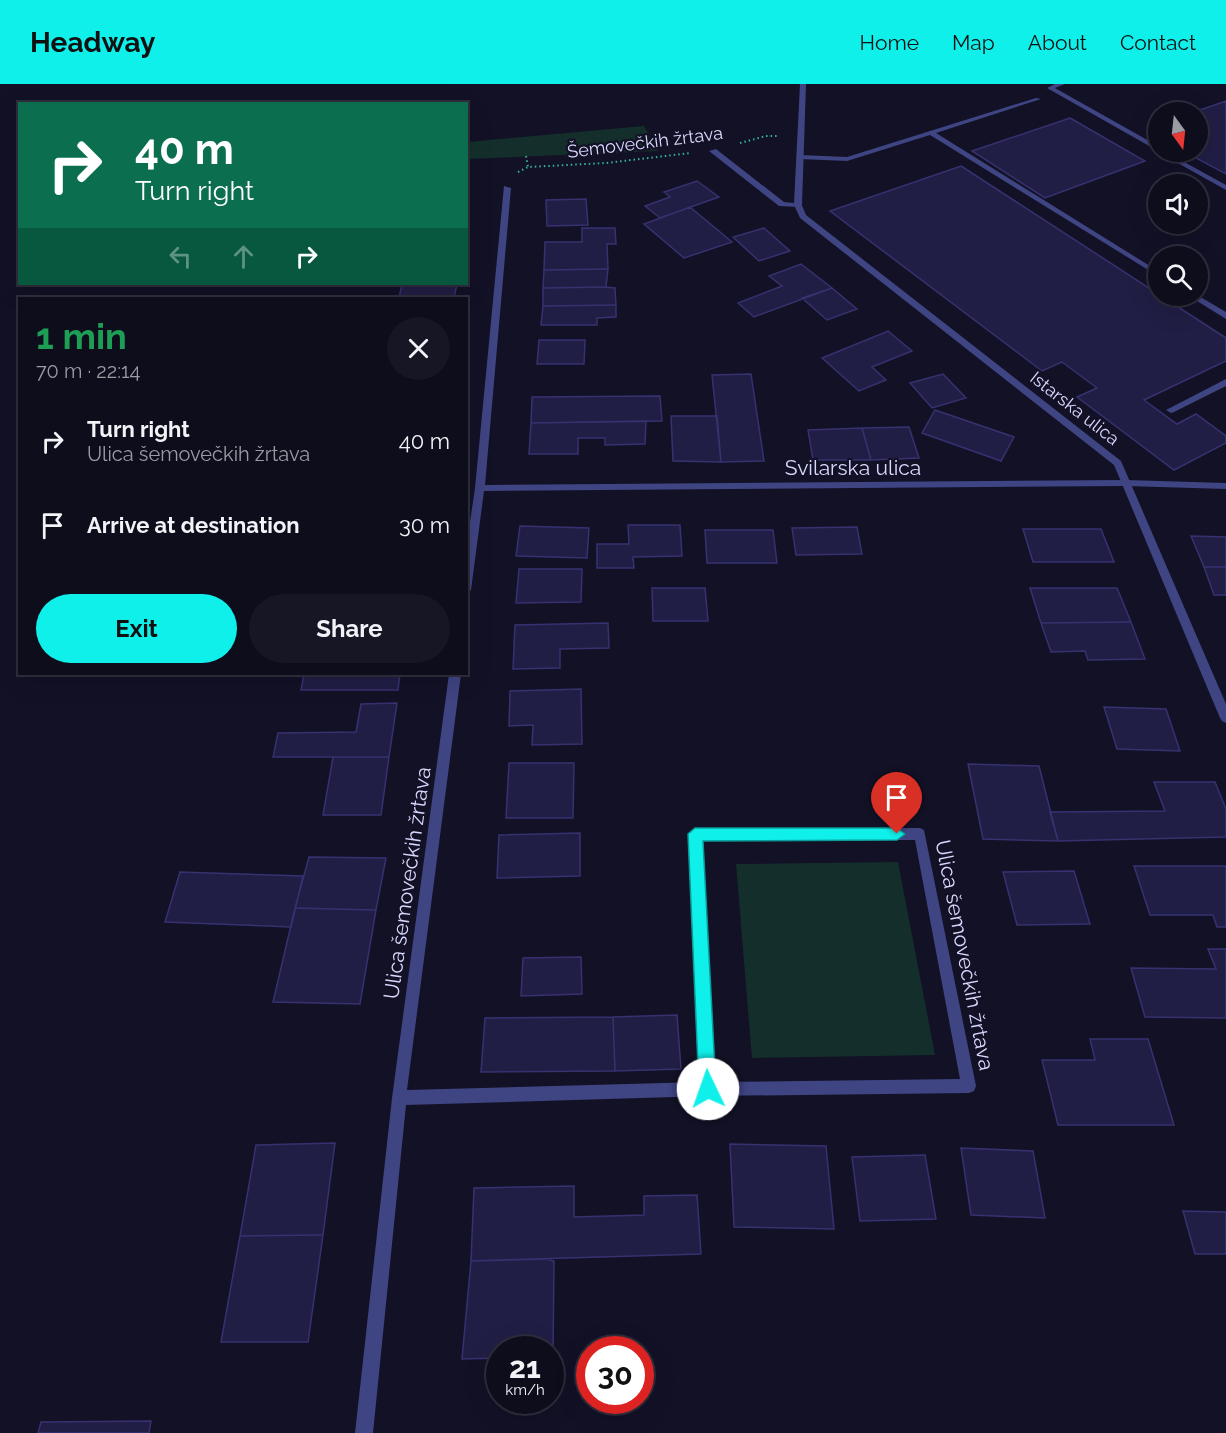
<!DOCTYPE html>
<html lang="en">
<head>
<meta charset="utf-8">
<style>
	:root { --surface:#0e0d1c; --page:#171625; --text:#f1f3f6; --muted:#9b9ca3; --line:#2e2d3b; --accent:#10f0eb }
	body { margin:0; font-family:Raleway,sans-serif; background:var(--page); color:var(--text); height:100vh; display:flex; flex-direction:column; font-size:22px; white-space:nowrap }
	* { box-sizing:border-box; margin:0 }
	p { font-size:20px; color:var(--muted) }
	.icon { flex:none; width:33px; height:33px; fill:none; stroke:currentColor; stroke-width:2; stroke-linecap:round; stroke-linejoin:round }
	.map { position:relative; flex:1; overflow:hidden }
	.drawer { position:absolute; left:18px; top:213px; width:450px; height:378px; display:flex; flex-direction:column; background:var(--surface); border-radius:0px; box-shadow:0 6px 24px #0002,0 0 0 2px var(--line) }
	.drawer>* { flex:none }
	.hud { position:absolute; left:18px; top:18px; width:450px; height:183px; border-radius:0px; box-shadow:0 6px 24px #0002,0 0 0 2px var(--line); background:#0b6e4f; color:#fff; overflow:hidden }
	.needle { width:39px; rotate:165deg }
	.controls { position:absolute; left:1148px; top:18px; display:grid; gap:12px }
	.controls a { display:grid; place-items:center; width:60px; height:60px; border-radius:50%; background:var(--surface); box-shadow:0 6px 24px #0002,0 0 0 2px var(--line); font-size:30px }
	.speed { position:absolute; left:486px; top:1252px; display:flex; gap:12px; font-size:30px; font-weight:700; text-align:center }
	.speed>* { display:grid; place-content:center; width:78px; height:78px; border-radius:50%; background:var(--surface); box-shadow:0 6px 24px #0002,0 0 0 2px var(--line); line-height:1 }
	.speed small { font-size:15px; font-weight:400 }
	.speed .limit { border:9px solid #d22; background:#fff; color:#111 }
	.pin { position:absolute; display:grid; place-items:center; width:51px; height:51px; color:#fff; margin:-62px -26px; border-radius:50% 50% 50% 0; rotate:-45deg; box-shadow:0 0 6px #0007 }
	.pin .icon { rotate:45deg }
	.me { position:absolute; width:66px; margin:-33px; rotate:357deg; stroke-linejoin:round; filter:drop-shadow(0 0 4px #0008) }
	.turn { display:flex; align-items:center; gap:21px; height:126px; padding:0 18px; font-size:27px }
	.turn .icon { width:78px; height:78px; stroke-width:2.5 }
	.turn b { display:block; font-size:42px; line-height:51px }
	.lanes { display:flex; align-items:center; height:57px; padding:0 18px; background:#0003; justify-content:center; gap:30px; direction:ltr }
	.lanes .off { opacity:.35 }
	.round { display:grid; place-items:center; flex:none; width:63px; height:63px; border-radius:32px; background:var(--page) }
	.summary { display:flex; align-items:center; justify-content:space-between; height:102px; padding:0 18px }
	h1 { font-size:36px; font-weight:700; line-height:45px; color:#1e9e55 }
	.primary-button { display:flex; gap:12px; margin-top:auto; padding:12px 18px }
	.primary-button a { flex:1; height:69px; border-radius:36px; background:var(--accent); color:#111; font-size:24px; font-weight:700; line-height:69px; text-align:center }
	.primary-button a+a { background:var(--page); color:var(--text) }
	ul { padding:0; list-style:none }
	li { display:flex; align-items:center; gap:18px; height:84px; padding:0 18px }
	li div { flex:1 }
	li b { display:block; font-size:22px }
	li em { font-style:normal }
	header { display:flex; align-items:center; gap:36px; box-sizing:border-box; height:84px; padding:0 30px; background:var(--accent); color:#111 }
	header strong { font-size:28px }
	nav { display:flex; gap:33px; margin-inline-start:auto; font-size:21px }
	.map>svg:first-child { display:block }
	.green { fill:#142f2b }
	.building { fill:#211e45; stroke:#363270; stroke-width:1.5 }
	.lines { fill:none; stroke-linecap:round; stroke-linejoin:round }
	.path { stroke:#37b19b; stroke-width:2; stroke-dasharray:1.5 3; stroke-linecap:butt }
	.service { fill:#3f4482; fill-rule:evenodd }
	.minor { fill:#3f4482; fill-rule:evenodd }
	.tertiary { fill:#3f4482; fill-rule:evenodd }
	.route { fill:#10f0eb; stroke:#0a9c99; stroke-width:1.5 }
	.labels { text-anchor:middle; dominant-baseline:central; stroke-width:4.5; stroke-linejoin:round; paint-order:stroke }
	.far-street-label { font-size:18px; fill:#d8d8fd; stroke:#121126 }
	.street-label { font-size:21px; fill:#d8d8fd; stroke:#121126 }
</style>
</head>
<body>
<header>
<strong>Headway</strong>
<nav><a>Home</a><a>Map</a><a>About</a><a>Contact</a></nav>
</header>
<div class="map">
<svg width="1226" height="1349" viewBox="0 0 1226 1349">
	<rect width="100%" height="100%" fill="#121126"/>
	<path class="green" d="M644 42 658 67 467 75V58Z
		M898 778 935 971 752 974 736 780Z"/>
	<path class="building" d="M1226 17V90L1185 68H1197V28H1194Z
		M1070 34 1145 77 1045 114 972 67Z
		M961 82 1226 254V277L1144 316 1177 340 1196 330 1226 352V359L1174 386 1077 313 1097 304 1062 278 1042 287 830 127Z
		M697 97 719 113 660 134 645 122 670 113 664 108Z
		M586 115 588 141 547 142 546 116Z
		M690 123 732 158 684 174 644 140Z
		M582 144H615L616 160H607L608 185 544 186 545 158H582Z
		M764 144 790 167 759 177 733 153Z
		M801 180 832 204 754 233 738 219 782 202 769 192Z
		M608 185 606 203 543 204 544 186Z
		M402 200H457L454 214H399Z
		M606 203 615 204 616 221 543 222V204Z
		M832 204 857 225 827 236 802 214Z
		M616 221V233L597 234V241H541L543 222Z
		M888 247 912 267 872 283 886 296 859 307 822 274Z
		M539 256H585L584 280H537Z
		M751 290 764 377 721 378 712 291Z
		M943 290 966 314 932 324 910 299Z
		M660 312 662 337 531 339 532 313Z
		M935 326 1014 353 1001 377 922 349Z
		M671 332H717L721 378 673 377Z
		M646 337 645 360 605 361V354H578V370H529L531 339Z
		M909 343 919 374 871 376 862 344Z
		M862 344 871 376H813L808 346Z
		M628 441H680L682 472 633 473 634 484H597V460H629Z
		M520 442 589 444 587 474 516 472Z
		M857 443 862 470 796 471 792 444Z
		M1023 445H1101L1114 478H1033Z
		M705 446H773L777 479H707Z
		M1191 452 1226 453V483H1204Z
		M1204 483H1226V511H1214Z
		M519 485H582L581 518 516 519Z
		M652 504H705L708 537H653Z
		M1030 504H1117L1131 538 1041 539Z
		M1131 538 1145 575 1088 576 1085 567 1051 568 1041 539Z
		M608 539 609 564 560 565V584L513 585 515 541Z
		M304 590H400L398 606H301Z
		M581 605 582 660 532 661 533 641 509 642 510 607Z
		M397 619 389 673H273L278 649 356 648 361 620Z
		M1104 623 1166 625 1180 667 1117 665Z
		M333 673H389L381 731H323Z
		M509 679H574L573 734H506Z
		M968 680 1039 682 1058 757 983 755Z
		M1154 698H1215L1226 725V753L1058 757 1050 728 1165 727Z
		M580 749V792L497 794 499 751Z
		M309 773 386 774 376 826 295 824Z
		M1134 782H1226V843H1217L1213 831H1150Z
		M1074 787 1090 840 1017 841 1003 788Z
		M180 788 303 792 291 843 165 838Z
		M295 824 376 826 360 920 273 918Z
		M1208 865H1226V934L1145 933 1131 884 1216 885Z
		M581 873 582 910 521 912 523 874Z
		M677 931 681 985 615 987 613 933Z
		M613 933 615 987 481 988 485 934Z
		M1090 955H1148L1174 1041H1058L1042 976H1095Z
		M335 1059 323 1151 240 1152 256 1061Z
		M730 1060 826 1062 834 1145 734 1143Z
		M961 1064 1033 1067 1045 1134 971 1131Z
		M925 1071 936 1135 860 1137 852 1073Z
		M574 1102V1133L644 1131V1112L697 1111 701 1170 471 1177 474 1104Z
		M1183 1127 1226 1128V1170H1195Z
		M323 1151 308 1258H221L240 1152Z
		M546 1175 554 1177 553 1273H550V1266H500V1274L462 1275 471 1177Z
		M151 1337 149 1349H38L41 1338Z"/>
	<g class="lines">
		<path class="path" d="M740 59 766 52H779
			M526 72 528 83
			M518 88 528 83 606 79 691 69"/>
		<path class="service" d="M1055 0H1065L1055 4 1158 62V67L1047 4Z
			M1036 14 1041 15 936 49 1158 187V192L930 51 847 77 800 75 796 73 800 71 847 73Z
			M1158 68H1166L1226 101V106Z
			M1197 211 1226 228V235L1189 212Z
			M1226 295V302L1174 328 1171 329 1166 326Z"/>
		<path class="minor" d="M800 0H806L802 121 798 123 779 122 709 67 716 65 784 118 794 119Z
			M504 102 511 104 485 401 1126 396 1226 399V405L1126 402 484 407 471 506 466 510V465L475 404Z
			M449 590H461L407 1006 700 998 689 750 691 746 695 744H920L924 746 976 1002 974 1007 969 1009 708 1012 406 1021 373 1349H355L392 1014ZM702 756H915L960 995 715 998Z"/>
		<path class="tertiary" d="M795 119H801L806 131 1121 377 1226 620V639L1222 637 1220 634 1114 381 800 134 794 121Z"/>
	</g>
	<path class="route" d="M695 744H897L905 750 897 756 703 757 716 1005 713 1011 708 1013 702 1011 699 1005 688 750Z"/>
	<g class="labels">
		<g class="far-street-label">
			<text transform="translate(645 58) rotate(-7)">Šemovečkih žrtava</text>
			<text transform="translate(1075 324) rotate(38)">Istarska ulica</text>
		</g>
		<g class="street-label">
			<text x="853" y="383">Svilarska ulica</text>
			<text transform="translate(407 799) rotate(-82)">Ulica šemovečkih žrtava</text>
			<text transform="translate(965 871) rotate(79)">Ulica šemovečkih žrtava</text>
		</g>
	</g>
</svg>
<div class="controls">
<a><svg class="needle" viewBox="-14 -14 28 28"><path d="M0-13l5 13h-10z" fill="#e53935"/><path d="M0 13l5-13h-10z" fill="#9b9ca3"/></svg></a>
<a><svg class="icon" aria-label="sound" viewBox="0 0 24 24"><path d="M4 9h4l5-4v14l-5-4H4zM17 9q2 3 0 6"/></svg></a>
<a><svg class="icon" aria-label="search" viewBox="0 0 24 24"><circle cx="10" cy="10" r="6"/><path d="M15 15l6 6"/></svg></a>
</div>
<div class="speed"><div>21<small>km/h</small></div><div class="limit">30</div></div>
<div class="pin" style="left:897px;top:750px;background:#d93025"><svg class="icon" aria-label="arrive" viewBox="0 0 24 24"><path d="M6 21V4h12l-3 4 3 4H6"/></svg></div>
<svg class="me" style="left:708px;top:1005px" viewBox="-20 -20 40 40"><circle r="19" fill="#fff"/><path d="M0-13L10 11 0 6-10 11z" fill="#10f0eb"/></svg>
<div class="hud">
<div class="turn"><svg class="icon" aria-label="right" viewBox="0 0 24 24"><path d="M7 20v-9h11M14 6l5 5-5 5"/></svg><div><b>40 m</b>Turn right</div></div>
<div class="lanes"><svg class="icon off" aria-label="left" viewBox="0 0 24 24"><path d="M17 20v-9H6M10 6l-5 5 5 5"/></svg><svg class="icon off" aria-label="ahead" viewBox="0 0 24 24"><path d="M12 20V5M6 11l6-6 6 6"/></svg><svg class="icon" aria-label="right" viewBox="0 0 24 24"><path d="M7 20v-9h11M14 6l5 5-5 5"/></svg></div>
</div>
<section class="drawer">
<div class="summary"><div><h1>1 min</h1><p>70 m · 22:14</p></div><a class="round"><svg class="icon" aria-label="close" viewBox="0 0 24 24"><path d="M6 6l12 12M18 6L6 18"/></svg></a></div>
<ul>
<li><svg class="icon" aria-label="right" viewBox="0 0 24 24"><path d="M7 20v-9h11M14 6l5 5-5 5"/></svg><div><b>Turn right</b><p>Ulica šemovečkih žrtava</p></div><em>40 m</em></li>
<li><svg class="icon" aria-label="arrive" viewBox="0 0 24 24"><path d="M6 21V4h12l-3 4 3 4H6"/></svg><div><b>Arrive at destination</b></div><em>30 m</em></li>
</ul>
<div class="primary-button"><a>Exit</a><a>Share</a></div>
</section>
</div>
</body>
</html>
